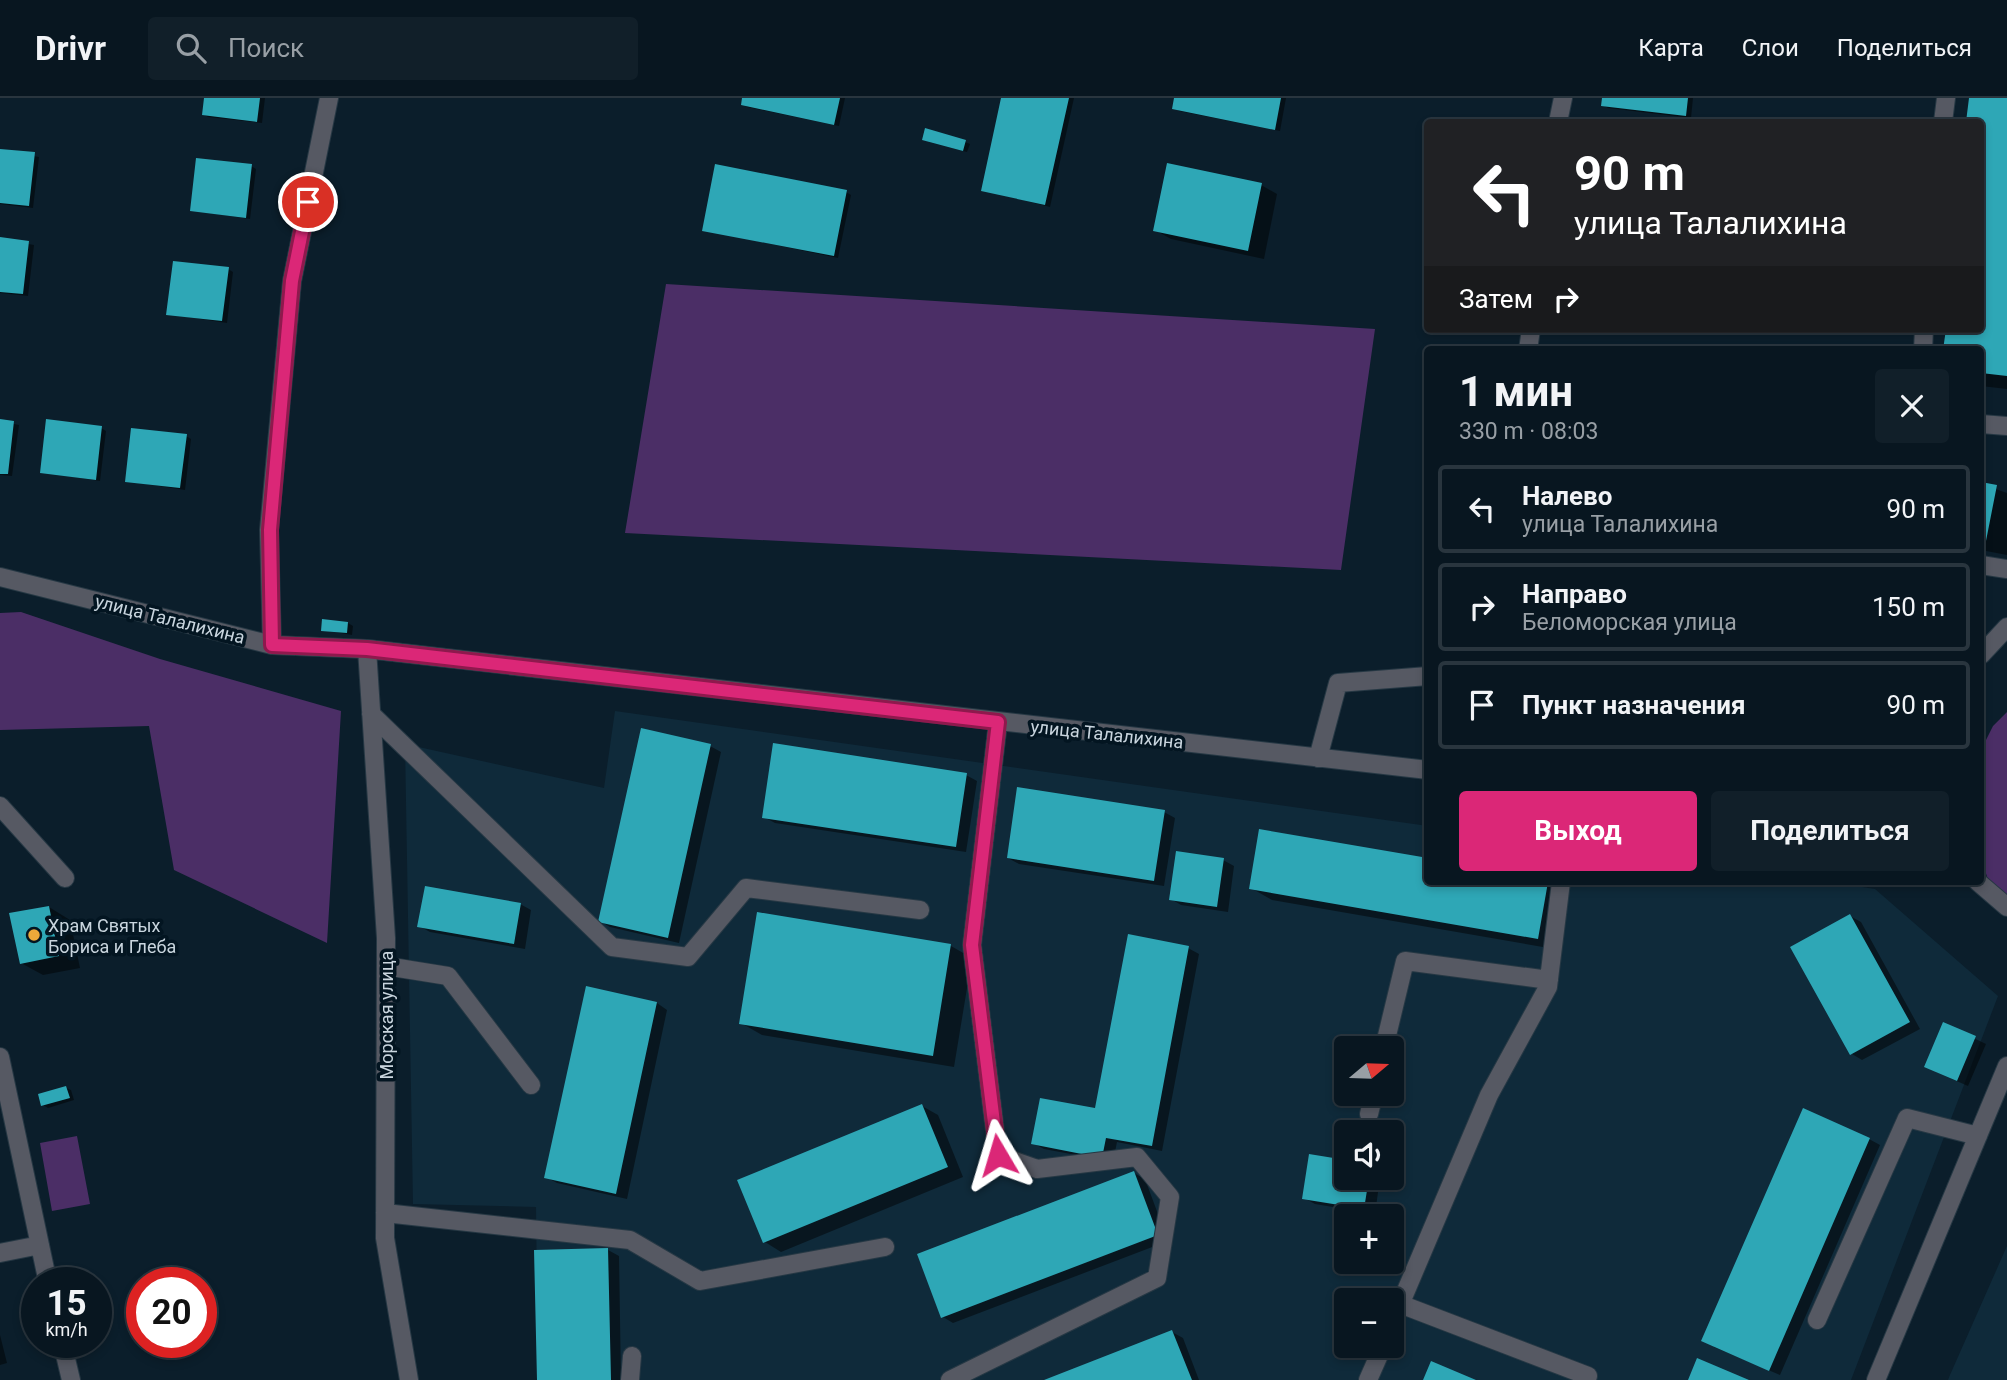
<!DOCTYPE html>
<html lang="ru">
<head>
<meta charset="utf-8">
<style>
	:root { --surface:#081620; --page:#111f29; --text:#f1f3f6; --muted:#989fa5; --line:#29353e; --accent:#db2777 }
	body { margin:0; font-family:Roboto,sans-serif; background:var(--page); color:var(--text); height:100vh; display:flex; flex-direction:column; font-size:26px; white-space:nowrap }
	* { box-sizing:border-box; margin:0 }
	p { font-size:23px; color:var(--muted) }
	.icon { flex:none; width:38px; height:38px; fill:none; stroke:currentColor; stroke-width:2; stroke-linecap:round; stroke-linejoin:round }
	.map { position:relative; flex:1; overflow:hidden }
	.details { position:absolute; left:1424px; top:248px; width:560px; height:539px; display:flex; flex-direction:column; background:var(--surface); border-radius:7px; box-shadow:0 4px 10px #0003,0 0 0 2px var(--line) }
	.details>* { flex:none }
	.hud { position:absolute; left:1424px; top:21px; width:560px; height:214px; border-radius:7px; box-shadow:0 4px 10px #0003,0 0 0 2px var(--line); background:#202124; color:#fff; overflow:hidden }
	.needle { width:46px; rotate:71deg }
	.tools { position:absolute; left:1334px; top:938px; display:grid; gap:14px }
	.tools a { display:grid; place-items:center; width:70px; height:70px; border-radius:7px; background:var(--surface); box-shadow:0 4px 10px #0003,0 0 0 2px var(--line); font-size:35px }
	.speed { position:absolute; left:21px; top:1169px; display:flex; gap:14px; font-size:35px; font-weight:700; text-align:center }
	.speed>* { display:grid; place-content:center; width:91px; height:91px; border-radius:50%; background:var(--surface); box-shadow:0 4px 10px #0003,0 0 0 2px var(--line); line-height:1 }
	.speed small { font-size:18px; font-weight:400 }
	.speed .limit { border:10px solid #d22; background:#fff; color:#111 }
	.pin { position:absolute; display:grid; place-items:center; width:60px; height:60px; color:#fff; margin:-30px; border:4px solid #fff; border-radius:50%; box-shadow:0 2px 7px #0007 }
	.me { position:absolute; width:77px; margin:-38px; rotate:353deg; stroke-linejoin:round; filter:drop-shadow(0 0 5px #0008) }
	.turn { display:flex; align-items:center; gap:24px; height:147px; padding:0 35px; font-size:32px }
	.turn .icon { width:91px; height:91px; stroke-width:2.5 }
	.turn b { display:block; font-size:49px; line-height:60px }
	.then { display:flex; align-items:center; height:66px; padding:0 35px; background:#0003; gap:14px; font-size:26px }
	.round { display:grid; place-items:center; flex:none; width:74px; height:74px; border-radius:7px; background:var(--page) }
	.summary { display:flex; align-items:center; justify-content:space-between; height:119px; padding:0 35px }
	h1 { font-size:42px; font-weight:700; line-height:52px }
	.button { display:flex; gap:14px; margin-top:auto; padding:14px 35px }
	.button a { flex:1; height:80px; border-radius:7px; background:var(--accent); color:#fff; font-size:28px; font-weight:700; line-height:80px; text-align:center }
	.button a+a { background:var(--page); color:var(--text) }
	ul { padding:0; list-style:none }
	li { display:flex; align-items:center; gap:21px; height:88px; margin:0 14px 10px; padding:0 21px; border:4px solid var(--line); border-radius:7px }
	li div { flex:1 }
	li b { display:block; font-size:26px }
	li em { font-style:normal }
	header { display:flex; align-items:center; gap:42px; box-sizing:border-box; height:98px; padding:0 35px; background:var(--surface); border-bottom:2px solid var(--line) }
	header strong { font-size:33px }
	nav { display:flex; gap:38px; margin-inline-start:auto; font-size:24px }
	.search { width:490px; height:63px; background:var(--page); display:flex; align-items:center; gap:18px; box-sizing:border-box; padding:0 24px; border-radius:7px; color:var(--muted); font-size:26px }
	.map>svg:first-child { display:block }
	.built { fill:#0f2a3a; fill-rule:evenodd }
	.green { fill:#4b2e66 }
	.shadow { fill:#0007 }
	.building { fill:#2ea7b6 }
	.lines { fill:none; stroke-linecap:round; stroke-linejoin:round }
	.minor-casing { stroke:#263844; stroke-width:20 }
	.minor { stroke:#565963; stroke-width:18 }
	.route-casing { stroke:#8e194d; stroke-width:18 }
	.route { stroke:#db2777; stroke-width:12 }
	.poi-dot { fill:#eca93a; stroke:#031521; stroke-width:2.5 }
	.labels { text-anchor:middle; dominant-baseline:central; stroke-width:7; stroke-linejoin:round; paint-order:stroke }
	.street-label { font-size:18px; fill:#c9d5de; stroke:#031521 }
	.poi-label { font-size:18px; fill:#c9d5de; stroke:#031521; text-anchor:start }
</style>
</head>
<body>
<header>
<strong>Drivr</strong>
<div class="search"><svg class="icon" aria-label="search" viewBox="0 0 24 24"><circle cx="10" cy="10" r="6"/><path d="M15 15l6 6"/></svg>Поиск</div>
<nav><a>Карта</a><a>Слои</a><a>Поделиться</a></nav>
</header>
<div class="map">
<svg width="2007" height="1282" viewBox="0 0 2007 1282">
	<rect width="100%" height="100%" fill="#0b1e2b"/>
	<path class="built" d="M615 613 1428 728V784H1828L1875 791 1998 898 1851 1282H538L536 1109 413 1106 405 646 604 690ZM1346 950H1391V996H1346ZM1346 1034H1391V1080H1346ZM1346 1118H1391V1164H1346ZM1346 1202H1391V1248H1346Z
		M2007 1148V1282H1948L1950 1277Z"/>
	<path class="green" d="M666 186 1375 231 1341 472 625 435Z
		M21 514 160 561 341 613 327 845 174 772 149 628 0 632V515Z
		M2007 614V803L1991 791 1981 760V652L1993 628Z
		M77 1038 90 1106 52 1113 40 1045Z"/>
	<path class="shadow" d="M205 0H265L262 25 208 19 203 16Z
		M744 0H845L839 28 747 9 743 6Z
		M1003 0H1074L1050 109 983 92Z
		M1176 0H1286L1280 33 1179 13 1174 10Z
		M1604 0H1693L1691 20 1608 10 1603 7Z
		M1970 0H2007V291L1981 288V252H1945L1947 231H1981V24H1968Z
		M929 44H965L970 46 967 54Z
		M0 52 39 59 33 110 0 106Z
		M251 68 256 71 250 121 191 112Z
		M1261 87 1277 96 1264 161 1171 141 1155 132Z
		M846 94 851 97 838 160 704 132Z
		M0 141 34 147 28 198 0 195Z
		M228 171 233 174 227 225 168 216Z
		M0 323 19 327 12 378 0 377Z
		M101 330 106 333 100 383 42 374Z
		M186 338 191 341 185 392 126 383Z
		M1981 386 2007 395V457L1981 452Z
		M348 525 353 528 352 537 323 532Z
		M710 648 721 654 679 845 610 829 600 823Z
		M966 677 977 683 966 754 775 725 764 719Z
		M1164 714 1175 720 1164 788 1019 766 1008 760Z
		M1223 762 1234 768 1228 814 1181 807 1171 801Z
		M1428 762V784H1551L1569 795 1560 852 1272 802 1251 790Z
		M520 806 531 812 525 851 430 834 419 828Z
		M49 809 70 822 80 870 43 877 21 865Z
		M758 817 951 848 972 860 954 969 762 937 741 925Z
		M1850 818 1861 824 1920 931 1862 962 1852 956 1793 849Z
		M1188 850 1199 856 1162 1053 1117 1044 1113 1064 1044 1051 1033 1045 1097 1012Z
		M657 905 667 912 627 1101 557 1085 546 1079Z
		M1944 926 1986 946 1968 988 1936 974Z
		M66 990 71 992 74 1002 48 1010 43 1007Z
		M922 1008 938 1017 963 1079 781 1154 765 1144Z
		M1869 1041 1880 1047 1780 1277 1714 1249Z
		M1134 1075 1145 1081 1168 1143 953 1225 943 1219Z
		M1346 1080H1380L1375 1116 1315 1106 1304 1100Z
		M608 1152 619 1158 621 1282H539Z
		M1172 1234 1183 1240 1199 1282H1048Z
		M0 1237 7 1265 0 1267Z"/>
	<path class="building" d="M204 0H260L257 24 202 17Z
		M742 0H840L834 27 741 7Z
		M1001 0H1069L1045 107 981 93Z
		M1174 0H1281L1275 32 1172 11Z
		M1602 0H1688L1686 18 1601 8Z
		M1969 0H2007V278L1981 275V252H1943L1946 231H1981V24H1966Z
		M925 30 966 42 963 53 922 42Z
		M0 51 35 54 29 108 0 105Z
		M196 60 252 66 246 120 190 113Z
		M1167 65 1262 85 1248 153 1153 133Z
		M715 66 847 92 834 158 702 133Z
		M0 139 29 143 23 196 0 194Z
		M173 163 229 169 222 223 166 217Z
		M0 321 14 323 8 376H0Z
		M46 321 102 328 96 382 40 375Z
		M131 330 187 336 180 390 125 384Z
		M1981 384 1997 387 1986 443 1981 442Z
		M322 521 348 524 347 535 321 533Z
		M641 630 711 646 668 840 598 824Z
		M773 645 967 675 956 749 762 720Z
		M1017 689 1165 712 1154 783 1007 760Z
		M1259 731 1428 760V784H1548L1538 841 1249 791Z
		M1176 753 1224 760 1217 809 1169 802Z
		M425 788 521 805 514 846 417 829Z
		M49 808 59 858 20 866 9 815Z
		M757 814 951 846 933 958 739 926Z
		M1850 816 1910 924 1850 957 1790 849Z
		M1128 836 1189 848 1152 1048 1106 1040 1102 1060 1031 1046 1040 1000 1095 1010Z
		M586 888 657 904 616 1096 544 1080Z
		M1943 924 1976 938 1957 983 1924 969Z
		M66 988 70 1000 41 1008 38 996Z
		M922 1006 948 1069 763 1145 737 1082Z
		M1803 1010 1870 1040 1769 1273 1701 1243Z
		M1309 1056 1346 1062V1080H1369L1364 1111 1302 1101Z
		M1134 1073 1158 1137 941 1220 917 1156Z
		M608 1150 611 1282H537L534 1152Z
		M1172 1232 1192 1282H1044Z
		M1697 1260 1749 1282H1688Z
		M1431 1263 1476 1282H1423Z"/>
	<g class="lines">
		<defs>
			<path id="minor" d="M1558 24 1563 0
				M1943 24 1946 0
				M1528 252 1531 231
				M1923 252 1924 231
				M1981 326 2007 328
				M1981 467 2007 471
				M0 479 272 547 367 551 1428 672
				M272 547 269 432 292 183 329 0
				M367 551 386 840 385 1140 409 1282
				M1981 557 2007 529
				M371 616 612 849 688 859 746 790 920 812
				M1318 660 1338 585 1428 578
				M0 708 65 780
				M1978 784 2007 809
				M386 868 448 878 531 987
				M1384 950 1405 863 1549 882
				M0 959 48 1185
				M1369 1016 1374 996
				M385 1115 630 1142 700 1183 885 1149
				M0 1155 40 1147
				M1400 1206 1588 1278
				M1817 1222 1907 1020 1978 1038
				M1391 1228 1489 997 1548 889 1561 784
				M62 1244 71 1282
				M630 1282 632 1258
				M950 1282 1157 1180 1170 1099 1137 1059 1037 1071 998 1057 972 847 998 624
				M1368 1282 1383 1248
				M1876 1282 2007 968"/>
		</defs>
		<use href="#minor" class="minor-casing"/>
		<use href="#minor" class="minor"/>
	</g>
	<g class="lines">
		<defs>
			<path id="route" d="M308 104 292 183 270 432 272 547 367 551 998 624 972 847 998 1057"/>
		</defs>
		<use href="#route" class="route-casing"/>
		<use href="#route" class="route"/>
	</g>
	<circle class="poi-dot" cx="34" cy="837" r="7"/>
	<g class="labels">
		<g class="street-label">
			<text transform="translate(170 521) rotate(14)">улица Талалихина</text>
			<text transform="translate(1107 636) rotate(6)">улица Талалихина</text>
			<text transform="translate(386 917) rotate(-90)">Морская улица</text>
		</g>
		<g class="poi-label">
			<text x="48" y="827">Храм Святых<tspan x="48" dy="21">Бориса и Глеба</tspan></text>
		</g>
	</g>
</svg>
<div class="tools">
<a><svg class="needle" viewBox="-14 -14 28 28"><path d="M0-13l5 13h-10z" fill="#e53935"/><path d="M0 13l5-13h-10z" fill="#989fa5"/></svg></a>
<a><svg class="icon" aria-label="sound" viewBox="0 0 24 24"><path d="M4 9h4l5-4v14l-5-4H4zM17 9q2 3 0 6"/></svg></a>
<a>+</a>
<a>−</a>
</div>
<div class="speed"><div>15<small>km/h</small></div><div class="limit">20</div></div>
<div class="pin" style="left:308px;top:104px;background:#d93025"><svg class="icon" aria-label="arrive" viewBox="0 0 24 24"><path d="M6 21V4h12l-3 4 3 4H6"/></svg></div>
<svg class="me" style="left:998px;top:1057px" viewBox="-20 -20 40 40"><path d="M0-17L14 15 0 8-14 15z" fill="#db2777" stroke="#fff" stroke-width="4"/></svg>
<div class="hud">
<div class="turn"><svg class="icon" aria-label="left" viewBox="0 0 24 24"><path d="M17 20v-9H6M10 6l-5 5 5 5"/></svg><div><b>90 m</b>улица Талалихина</div></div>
<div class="then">Затем<svg class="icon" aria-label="right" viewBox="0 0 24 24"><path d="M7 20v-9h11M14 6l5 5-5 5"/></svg></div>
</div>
<section class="details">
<div class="summary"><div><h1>1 мин</h1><p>330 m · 08:03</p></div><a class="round"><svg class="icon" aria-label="close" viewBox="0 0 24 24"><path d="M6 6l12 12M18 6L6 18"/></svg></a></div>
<ul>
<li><svg class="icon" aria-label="left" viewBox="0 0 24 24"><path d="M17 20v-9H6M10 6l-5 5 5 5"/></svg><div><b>Налево</b><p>улица Талалихина</p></div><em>90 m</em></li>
<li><svg class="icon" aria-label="right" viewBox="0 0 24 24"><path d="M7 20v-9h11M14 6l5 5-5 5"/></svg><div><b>Направо</b><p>Беломорская улица</p></div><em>150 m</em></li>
<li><svg class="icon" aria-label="arrive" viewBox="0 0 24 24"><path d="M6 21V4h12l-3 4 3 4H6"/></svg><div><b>Пункт назначения</b></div><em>90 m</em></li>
</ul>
<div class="button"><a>Выход</a><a>Поделиться</a></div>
</section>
</div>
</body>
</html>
